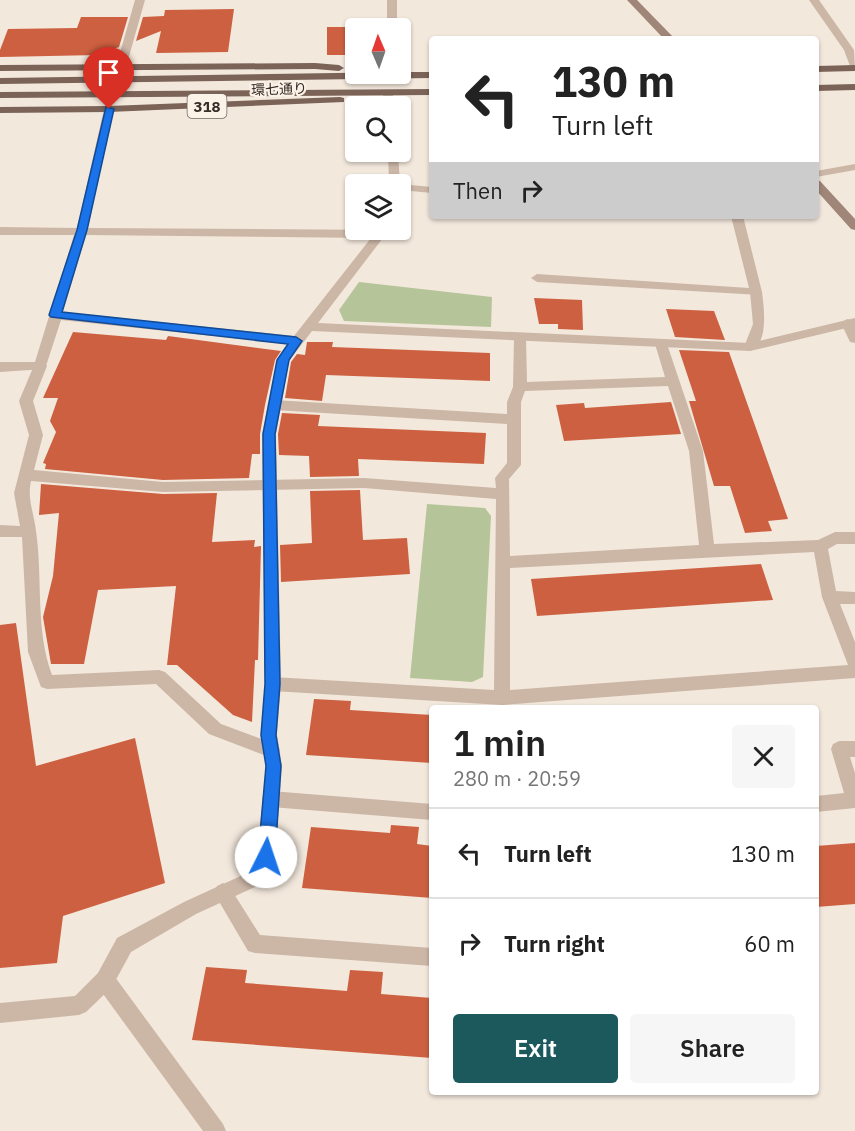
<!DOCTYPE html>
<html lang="en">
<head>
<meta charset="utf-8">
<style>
	:root { --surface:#fff; --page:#f6f6f6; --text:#222; --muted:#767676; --line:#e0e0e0; --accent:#1b595c }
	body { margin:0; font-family:"IBM Plex Sans","Noto Sans JP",sans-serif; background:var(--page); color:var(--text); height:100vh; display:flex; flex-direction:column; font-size:22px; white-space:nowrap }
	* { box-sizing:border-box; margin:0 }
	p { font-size:20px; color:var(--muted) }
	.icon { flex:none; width:33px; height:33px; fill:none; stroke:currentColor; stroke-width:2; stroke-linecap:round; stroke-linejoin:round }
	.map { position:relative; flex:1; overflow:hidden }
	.panel { position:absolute; left:429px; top:705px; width:390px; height:390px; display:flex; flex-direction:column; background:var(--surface); border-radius:6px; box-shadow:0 2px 4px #0004 }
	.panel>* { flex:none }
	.hud { position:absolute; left:429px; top:36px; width:390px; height:183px; border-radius:6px; box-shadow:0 2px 4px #0004; background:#fff; color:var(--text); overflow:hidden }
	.needle { width:39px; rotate:358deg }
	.buttons { position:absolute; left:345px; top:18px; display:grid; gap:12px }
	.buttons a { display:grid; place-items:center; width:66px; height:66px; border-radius:6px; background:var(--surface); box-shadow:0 2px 4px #0004; font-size:30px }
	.pin { position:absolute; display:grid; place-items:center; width:51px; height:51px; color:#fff; margin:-62px -26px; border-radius:50% 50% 50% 0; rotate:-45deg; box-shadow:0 0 6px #0007 }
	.pin .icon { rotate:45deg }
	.me { position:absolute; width:66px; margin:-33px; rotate:4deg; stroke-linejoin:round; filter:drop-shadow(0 0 4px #0008) }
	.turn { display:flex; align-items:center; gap:21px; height:126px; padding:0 24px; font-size:27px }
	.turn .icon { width:78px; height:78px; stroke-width:2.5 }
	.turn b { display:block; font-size:42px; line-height:51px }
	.then { display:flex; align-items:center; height:57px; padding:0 24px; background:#0003; gap:12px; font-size:22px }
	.round { display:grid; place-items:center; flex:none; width:63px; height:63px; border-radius:6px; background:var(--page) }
	.headline { display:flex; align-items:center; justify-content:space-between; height:102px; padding:0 24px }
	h1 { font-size:36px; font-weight:600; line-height:45px }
	.primary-button { display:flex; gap:12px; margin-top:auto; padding:12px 24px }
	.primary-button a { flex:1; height:69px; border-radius:6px; background:var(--accent); color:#fff; font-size:24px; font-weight:600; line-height:69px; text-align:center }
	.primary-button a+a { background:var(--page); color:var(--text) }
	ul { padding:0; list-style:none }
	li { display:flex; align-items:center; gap:18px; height:90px; padding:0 24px; border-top:2px solid var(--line) }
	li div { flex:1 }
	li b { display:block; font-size:22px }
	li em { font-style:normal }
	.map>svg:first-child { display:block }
	.green { fill:#b6c49a }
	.building { fill:#cd6040 }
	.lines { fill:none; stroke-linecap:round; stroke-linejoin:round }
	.lane { fill:#ccb7a7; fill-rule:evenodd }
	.street { fill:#ccb7a7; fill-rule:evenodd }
	.secondary { fill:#a08678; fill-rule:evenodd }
	.primary { fill:#7b6358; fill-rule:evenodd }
	.route { fill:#1a73e8; stroke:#114b97; stroke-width:1.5 }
	.labels { text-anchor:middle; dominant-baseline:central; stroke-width:4.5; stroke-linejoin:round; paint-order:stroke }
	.far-street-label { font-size:14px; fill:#382d28; stroke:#fbf2e8 }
	.shield { fill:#fbf2e8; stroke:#726862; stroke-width:1.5 }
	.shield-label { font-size:15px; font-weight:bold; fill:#382d28 }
</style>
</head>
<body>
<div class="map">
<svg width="855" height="1131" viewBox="0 0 855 1131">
	<rect width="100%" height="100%" fill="#f3e8dc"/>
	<path class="green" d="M359 282 492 297 491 327 344 321 339 310Z
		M427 504 485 508 491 516 483 677 472 682 410 678Z"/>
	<path class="building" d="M234 9 228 52 156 53 161 31 136 41 143 17 164 16 165 10Z
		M81 17H128L119 47 98 55 0 57V50L8 29 77 28Z
		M327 27H356V55H327Z
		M534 298 582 300 583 330 558 329V324H539Z
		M666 309 714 311 725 340 675 337Z
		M73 332 166 340 168 336 281 351 275 360 265 405 260 434V454H252L249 478 163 480 45 469 46 464 43 463 56 432 50 421 58 398H43Z
		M307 342H333L332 347 490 353V381L326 375 322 401 285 398 291 362 297 354 305 355Z
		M679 350 729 352 788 519 768 521 772 531 745 533 730 486H714L689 401H696Z
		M671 402 681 434 564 441 556 405 584 403 585 408Z
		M282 413 320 415 318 426 486 433 484 464 358 459 359 476 310 477 309 456 279 455 278 434Z
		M41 484 163 494 217 493 212 542 255 540 254 547 261 546 258 660H255L252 722 233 715 177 665H167L176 586 98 590 84 664H51L43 617 53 576 59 513 39 515Z
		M360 490 363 540 407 538 410 574 281 582 280 545 312 543 310 491Z
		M761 564 773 600 537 616 531 579Z
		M16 623 36 766 135 738 165 883 63 916 57 963 0 968V625Z
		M314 699 351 701 350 710 432 715V763L306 755Z
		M391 825 419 827 417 844 432 846V898L302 888 311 827 390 833Z
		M855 843V904L816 907V846Z
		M206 967 247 970 245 983 347 991 350 970 383 972 381 994 432 998V1058L192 1040Z"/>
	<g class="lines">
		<path class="lane" d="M756 288 762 292C764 307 769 345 750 351L744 347 753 324 750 292Z
			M847 319 851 320 855 326V343L850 342 841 323Z
			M520 334 526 338 527 382 665 377 655 344 661 340 666 341 703 451 714 544 818 540 835 532H855V544H837L828 549 836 591 855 592V604H840L855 642V678L502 705 273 691 267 689 265 684 267 679 273 677 494 690 496 499 364 488 163 492 31 481C27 499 34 513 36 531 43 579 35 629 52 675L159 670 165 672 221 724 278 745 280 750 278 755 272 758 209 734 156 684 47 689 41 687 28 652 22 537H0V525L20 526 14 493 29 435 19 401 35 363H45L47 366 33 401 43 435 34 470 163 482 364 478 496 488 495 478 507 463V424L274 410 267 405 274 400 507 414V402L513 387 514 338ZM668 386 689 451 699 545 510 556 509 479 521 465V402L525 391ZM814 552 822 597 848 665 510 690V568Z
			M839 741H855V757H850L855 773V808L816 812V796L844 793 831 749 833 744Z
			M271 791 432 804V820L271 807 265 805 262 799 265 793Z
			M223 883 229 886 260 935 432 948V966L255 953 248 951 217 898 214 892 217 886Z
			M105 970 112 973 223 1124 226 1131H203L98 987 95 980 98 973Z"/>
		<path class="street" d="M135 0H145L126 67 121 70 116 67Z
			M387 0H397V28H387Z
			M809 0H819L854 50 855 69 850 66 844 50Z
			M388 92 393 95 395 106H385L383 95Z
			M109 106 114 109 88 228 389 230 318 323 750 343 855 318V326L750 351 312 331 289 361 276 434 281 684 277 735 282 766 275 857 257 886 196 914 131 952 112 987 86 1012 79 1015 0 1023V1003L75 996 98 973 117 938 184 902 245 874 257 855 266 766 261 735 265 684 262 434 277 360 288 344 61 320 45 369 0 372V362H35L74 235H0V227L77 228 104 109ZM86 235 371 238 294 336 63 312Z
			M388 152H398L400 184 432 187V193L400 190V184H389Z
			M855 164V170L816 177V171Z
			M731 216H743L762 292 760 295 537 282 531 278 537 274 749 288Z"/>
		<path class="secondary" d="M627 0H637L675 39H664Z
			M816 180 820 181 855 219V230L851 229 816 190Z"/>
		<path class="primary" d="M315 63 339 65 344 68 339 71 315 69 0 71V65Z
			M855 65V71L816 72V66Z
			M400 72H432V78L0 84V78Z
			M855 84V90L816 91V85Z
			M432 89V95L0 98V92Z
			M340 97 344 98V102L109 112 0 113V107L109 106Z"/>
	</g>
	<path class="route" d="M106 107 114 109 87 230 62 312 296 337 302 341 289 360 275 434 280 684 276 735 281 766 275 857 272 862 266 865 261 862 258 857 266 766 261 735 265 684 263 434 277 360 288 344 51 317 49 315 77 230Z"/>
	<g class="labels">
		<g class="far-street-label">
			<text transform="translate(279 89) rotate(-2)">環七通り</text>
		</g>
		<rect class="shield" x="187.5" y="94" width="39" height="24" rx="4.5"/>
		<g class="shield-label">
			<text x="207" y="106">318</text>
		</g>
	</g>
</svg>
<div class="buttons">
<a><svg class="needle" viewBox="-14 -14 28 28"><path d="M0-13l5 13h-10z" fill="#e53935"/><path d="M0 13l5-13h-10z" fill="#767676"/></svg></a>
<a><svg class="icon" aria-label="search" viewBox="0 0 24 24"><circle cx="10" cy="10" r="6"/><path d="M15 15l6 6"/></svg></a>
<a><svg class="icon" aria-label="layers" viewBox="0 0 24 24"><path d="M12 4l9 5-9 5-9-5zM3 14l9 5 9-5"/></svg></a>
</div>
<div class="pin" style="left:109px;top:109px;background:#d93025"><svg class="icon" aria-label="arrive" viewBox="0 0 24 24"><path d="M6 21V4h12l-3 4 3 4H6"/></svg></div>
<svg class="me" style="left:266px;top:857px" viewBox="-20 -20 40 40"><circle r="19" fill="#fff"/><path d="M0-13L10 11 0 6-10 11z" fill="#1a73e8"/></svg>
<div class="hud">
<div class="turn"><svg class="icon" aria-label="left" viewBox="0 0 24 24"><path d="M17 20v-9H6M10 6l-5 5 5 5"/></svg><div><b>130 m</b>Turn left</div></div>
<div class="then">Then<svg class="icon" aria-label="right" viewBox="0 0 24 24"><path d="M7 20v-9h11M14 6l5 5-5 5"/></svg></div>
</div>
<section class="panel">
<div class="headline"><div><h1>1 min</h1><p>280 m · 20:59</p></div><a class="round"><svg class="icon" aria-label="close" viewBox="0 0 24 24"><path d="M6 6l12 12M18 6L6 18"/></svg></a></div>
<ul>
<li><svg class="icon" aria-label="left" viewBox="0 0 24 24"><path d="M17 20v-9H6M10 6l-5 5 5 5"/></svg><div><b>Turn left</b></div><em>130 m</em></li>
<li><svg class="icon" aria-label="right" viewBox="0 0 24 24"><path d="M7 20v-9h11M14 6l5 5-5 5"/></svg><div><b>Turn right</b></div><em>60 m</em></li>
</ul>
<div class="primary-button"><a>Exit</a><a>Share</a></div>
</section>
</div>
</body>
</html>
